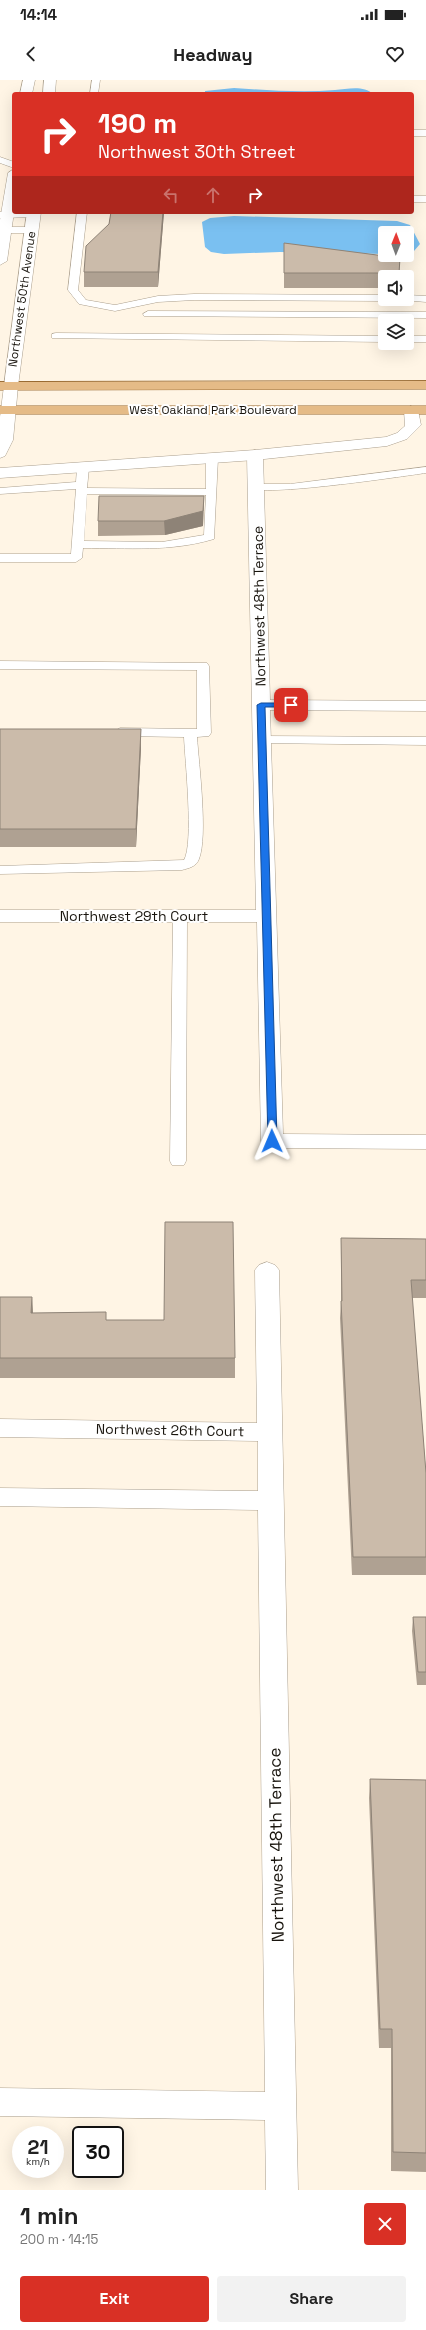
<!DOCTYPE html>
<html lang="en">
<head>
<meta charset="utf-8">
<style>
	:root { --surface:#fff; --page:#f2f2f2; --text:#222; --muted:#767676; --accent:#d93025 }
	body { margin:0; font-family:"Space Grotesk",sans-serif; background:var(--page); color:var(--text); height:100vh; display:flex; flex-direction:column; font-size:15px; white-space:nowrap }
	* { box-sizing:border-box; margin:0 }
	p { font-size:13px; color:var(--muted) }
	.icon { flex:none; width:22px; height:22px; fill:none; stroke:currentColor; stroke-width:2; stroke-linecap:round; stroke-linejoin:round }
	.map { position:relative; height:2110px; overflow:hidden }
	.sheet { display:flex; flex-direction:column; background:var(--surface); flex:1 }
	.sheet>* { flex:none }
	.hud { position:absolute; left:12px; top:12px; width:402px; height:122px; border-radius:4px; box-shadow:0 4px 16px #0002; background:#d93025; color:#fff; overflow:hidden }
	.needle { width:26px; rotate:1deg }
	.tools { position:absolute; left:378px; top:146px; display:grid; gap:8px }
	.tools a { display:grid; place-items:center; width:36px; height:36px; border-radius:4px; background:var(--surface); box-shadow:0 4px 16px #0002; font-size:20px }
	.speed { position:absolute; left:12px; top:2046px; display:flex; gap:8px; font-size:20px; font-weight:700; text-align:center }
	.speed>* { display:grid; place-content:center; width:52px; height:52px; border-radius:50%; background:var(--surface); box-shadow:0 4px 16px #0002; line-height:1 }
	.speed small { font-size:10px; font-weight:400 }
	.speed .limit { border:2px solid #111; border-radius:6px; background:#fff; color:#111 }
	.pin { position:absolute; display:grid; place-items:center; width:34px; height:34px; color:#fff; margin:-17px; border-radius:8px; box-shadow:0 2px 6px #0006 }
	.me { position:absolute; width:44px; margin:-22px; rotate:359deg; stroke-linejoin:round; filter:drop-shadow(0 0 3px #0008) }
	.turn { display:flex; align-items:center; gap:14px; height:84px; padding:0 20px; font-size:18px }
	.turn .icon { width:52px; height:52px; stroke-width:2.5 }
	.turn b { display:block; font-size:28px; line-height:34px }
	.lanes { display:flex; align-items:center; height:38px; padding:0 20px; background:#0003; justify-content:center; gap:20px; direction:ltr }
	.lanes .off { opacity:.35 }
	.round { display:grid; place-items:center; flex:none; width:42px; height:42px; border-radius:4px; background:var(--page) }
	.summary { display:flex; align-items:center; justify-content:space-between; height:68px; padding:0 20px }
	h1 { font-size:24px; font-weight:700; line-height:30px }
	.button { display:flex; gap:8px; margin-top:auto; padding:8px 20px }
	.button a { flex:1; height:46px; border-radius:4px; background:var(--accent); color:#fff; font-size:16px; font-weight:700; line-height:46px; text-align:center }
	.button a+a { background:var(--page); color:var(--text) }
	.status { display:flex; justify-content:space-between; align-items:center; height:28px; padding:0 20px; background:var(--surface); direction:ltr }
	.status svg { height:11px; fill:currentColor }
	header { display:flex; justify-content:space-between; align-items:center; height:52px; padding:0 20px; background:var(--surface); font-size:18px; font-weight:700 }
	.map>svg:first-child { display:block }
	.water { fill:#7ac0f1 }
	.lines { fill:none; stroke-linecap:round; stroke-linejoin:round }
	.service-casing { stroke:#ab9f8d; stroke-width:1 }
	.minor-casing { stroke:#ab9f8d; stroke-width:1 }
	.tertiary-casing { stroke:#ab9f8d; stroke-width:1 }
	.primary-casing { stroke:#936329; stroke-width:1 }
	.service { fill:#fff; fill-rule:evenodd }
	.minor { fill:#fff; fill-rule:evenodd }
	.tertiary { fill:#fff; fill-rule:evenodd }
	.primary { fill:#e5bb87; fill-rule:evenodd }
	.wall { fill:#afa192 }
	.shaded-wall { fill:#8e8377 }
	.building { fill:#cbbbaa; stroke:#8e8377 }
	.route { fill:#1a73e8; stroke:#114b97 }
	.labels { text-anchor:middle; dominant-baseline:central; stroke-width:4; stroke-linejoin:round; paint-order:stroke }
	.far-street-label { font-size:12px; fill:#19150e; stroke:#fff }
	.street-label { font-size:14px; fill:#19150e; stroke:#fff }
	.near-street-label { font-size:17px; fill:#19150e; stroke:#fff }
</style>
</head>
<body>
<div class="status"><b>14:14</b><svg viewBox="0 0 49 12"><path d="M0 12V9h3v3zM5 12V6h3v6zM10 12V3h3v9zM15 12V0h3v12zM26 1h20v11H26zM47 4h2v5h-2z"/></svg></div>
<header><svg class="icon" aria-label="back" viewBox="0 0 24 24"><path d="M15 5l-7 7 7 7"/></svg>Headway<svg class="icon" aria-label="heart" viewBox="0 0 24 24"><path d="M12 20l-8-8c-3-5 5-10 8-4 3-6 11-1 8 4z"/></svg></header>
<div class="map">
<svg width="426" height="2110" viewBox="0 0 426 2110">
	<rect width="100%" height="100%" fill="#fff5e5"/>
	<path class="water" d="M234 8C267 10 301 13 335 10 347 9 364 5 373 14H205V11Z
		M234 136 397 141 410 145 420 164 414 171 407 172V153H385V174L280 172 224 174 211 172 205 167 202 142 210 138Z"/>
	<g class="lines">
		<defs>
			<path id="service" d="M92 0H100L98 14H90Z
				M412 50H426V56H412Z
				M0 77 14 82V88L0 83Z
				M412 116H426V122H412Z
				M0 132H37L39 134 34 137 0 138Z
				M77 132H87L78 210 86 220 115 225 158 216 194 214 385 215V219H389L385 221 194 220 158 222 115 231 79 224 68 210Z
				M0 147H32L37 150 32 153H0Z
				M407 215 426 216V222L403 220 407 219Z
				M148 231 426 232V238L144 236 143 234Z
				M56 253 385 256V262L52 258V254Z
				M407 256H426V262H407Z
				M212 375 218 378 214 459C171 472 128 468 83 468L82 478 76 482H0V474H71L76 409 0 414V408L76 402 77 388 83 385 89 388 87 408 206 409V378ZM87 414 206 415 204 455 162 462 84 461Z
				M426 387V393C404 396 259 418 250 407L256 404H290Z
				M0 581 207 583 209 586 211 653 209 656 197 657C199 685 208 756 199 779 196 787 189 788 182 790L0 794V786L184 780C194 763 185 680 184 657L120 656 113 652 120 648 197 649V590L0 589Z
				M262 656 426 657V665L257 663 255 660Z
				M180 832 187 836 186 1081 184 1085H172L170 1081 173 836Z"/>
			<path id="minor" d="M23 0H35L32 14H20Z
				M44 0H56L55 14H43Z
				M14 89V132L7 181 0 185V140L8 93Z
				M27 132H41L18 306 11 310 4 306Z
				M255 370 260 372 263 375 270 620 426 621V631L270 630 283 1054 426 1055V1069L272 1068 264 1066 261 1061 257 842H0V830H256L247 375 250 372Z
				M267 1182 275 1185 279 1190 298 2110H266L265 2040 0 2036V2008L265 2012 258 1430 0 1426V1408L258 1411V1361L0 1357V1339L257 1343 255 1190 259 1185Z"/>
			<path id="tertiary" d="M11 302 18 306 13 360 5 376 0 378V337L4 306Z
				M411 326 418 330 421 345 407 359 387 366 255 380 0 398V388L255 370 386 357 397 353 405 346 404 330Z"/>
			<path id="primary" d="M426 301V309L0 310V302Z
				M0 326H426V334H0Z"/>
		</defs>
		<use href="#service" class="service-casing"/>
		<use href="#minor" class="minor-casing"/>
		<use href="#tertiary" class="tertiary-casing"/>
		<use href="#primary" class="primary-casing"/>
		<use href="#service" class="service"/>
		<use href="#minor" class="minor"/>
		<use href="#tertiary" class="tertiary"/>
		<use href="#primary" class="primary"/>
	</g>
	<path class="wall" d="M111 132H164L158 207H84V192L109 144Z
		M284 163 400 178 399 197H385V208H284Z
		M204 416 203 446 165 455 98 456V441Z
		M0 649H141V667L136 767H0Z
		M341 1158 426 1159V1218H412L426 1393V1495H352L340 1238 341 1221Z
		M0 1217H32L33 1233 106 1240 235 1278V1298H0Z
		M413 1537H426V1605H417L412 1551Z
		M370 1699 426 1700V2092L391 2091V1968H379L369 1718Z"/>
	<path class="shaded-wall" d="M163 132H164L158 207V192Z
		M204 416 203 446 165 455 164 441Z
		M141 649V667L136 767V749Z
		M32 1217 33 1237 31 1233Z"/>
	<path class="building" d="M111 132H163L158 192H84L86 166 109 144Z
		M284 163 400 178 399 193H284Z
		M99 416H204L203 431 164 441H98Z
		M0 649H141L136 749H0Z
		M165 1142H233L235 1278H0V1217H32L31 1233 106 1232V1240H164Z
		M341 1158 426 1159V1200H411L426 1393V1477H353L341 1221H342Z
		M413 1537H426V1592H418Z
		M370 1699 426 1700V2073L393 2072 392 1949H380Z"/>
	<path class="route" d="M291 623 294 624V627H265L277 1061 272 1064 268 1061 257 625 261 623Z"/>
	<g class="labels">
		<g class="far-street-label">
			<text transform="translate(22 219) rotate(-82)">Northwest 50th Avenue</text>
			<text x="213" y="330">West Oakland Park Boulevard</text>
		</g>
		<g class="street-label">
			<text transform="translate(259 526) rotate(-91)">Northwest 48th Terrace</text>
			<text x="134" y="836">Northwest 29th Court</text>
			<text transform="translate(170 1350) rotate(1)">Northwest 26th Court</text>
		</g>
		<g class="near-street-label">
			<text transform="translate(276 1765) rotate(-91)">Northwest 48th Terrace</text>
		</g>
	</g>
</svg>
<div class="tools">
<a><svg class="needle" viewBox="-14 -14 28 28"><path d="M0-13l5 13h-10z" fill="#e53935"/><path d="M0 13l5-13h-10z" fill="#767676"/></svg></a>
<a><svg class="icon" aria-label="sound" viewBox="0 0 24 24"><path d="M4 9h4l5-4v14l-5-4H4zM17 9q2 3 0 6"/></svg></a>
<a><svg class="icon" aria-label="layers" viewBox="0 0 24 24"><path d="M12 4l9 5-9 5-9-5zM3 14l9 5 9-5"/></svg></a>
</div>
<div class="speed"><div>21<small>km/h</small></div><div class="limit">30</div></div>
<div class="pin" style="left:291px;top:625px;background:#d93025"><svg class="icon" aria-label="arrive" viewBox="0 0 24 24"><path d="M6 21V4h12l-3 4 3 4H6"/></svg></div>
<svg class="me" style="left:272px;top:1061px" viewBox="-20 -20 40 40"><path d="M0-17L14 15 0 8-14 15z" fill="#1a73e8" stroke="#fff" stroke-width="4"/></svg>
<div class="hud">
<div class="turn"><svg class="icon" aria-label="right" viewBox="0 0 24 24"><path d="M7 20v-9h11M14 6l5 5-5 5"/></svg><div><b>190 m</b>Northwest 30th Street</div></div>
<div class="lanes"><svg class="icon off" aria-label="left" viewBox="0 0 24 24"><path d="M17 20v-9H6M10 6l-5 5 5 5"/></svg><svg class="icon off" aria-label="ahead" viewBox="0 0 24 24"><path d="M12 20V5M6 11l6-6 6 6"/></svg><svg class="icon" aria-label="right" viewBox="0 0 24 24"><path d="M7 20v-9h11M14 6l5 5-5 5"/></svg></div>
</div>
</div>
<section class="sheet">
<div class="summary"><div><h1>1 min</h1><p>200 m · 14:15</p></div><a class="round" style="background:#d93025;color:#fff"><svg class="icon" aria-label="close" viewBox="0 0 24 24"><path d="M6 6l12 12M18 6L6 18"/></svg></a></div>
<div class="button"><a>Exit</a><a>Share</a></div>
</section>
</body>
</html>
